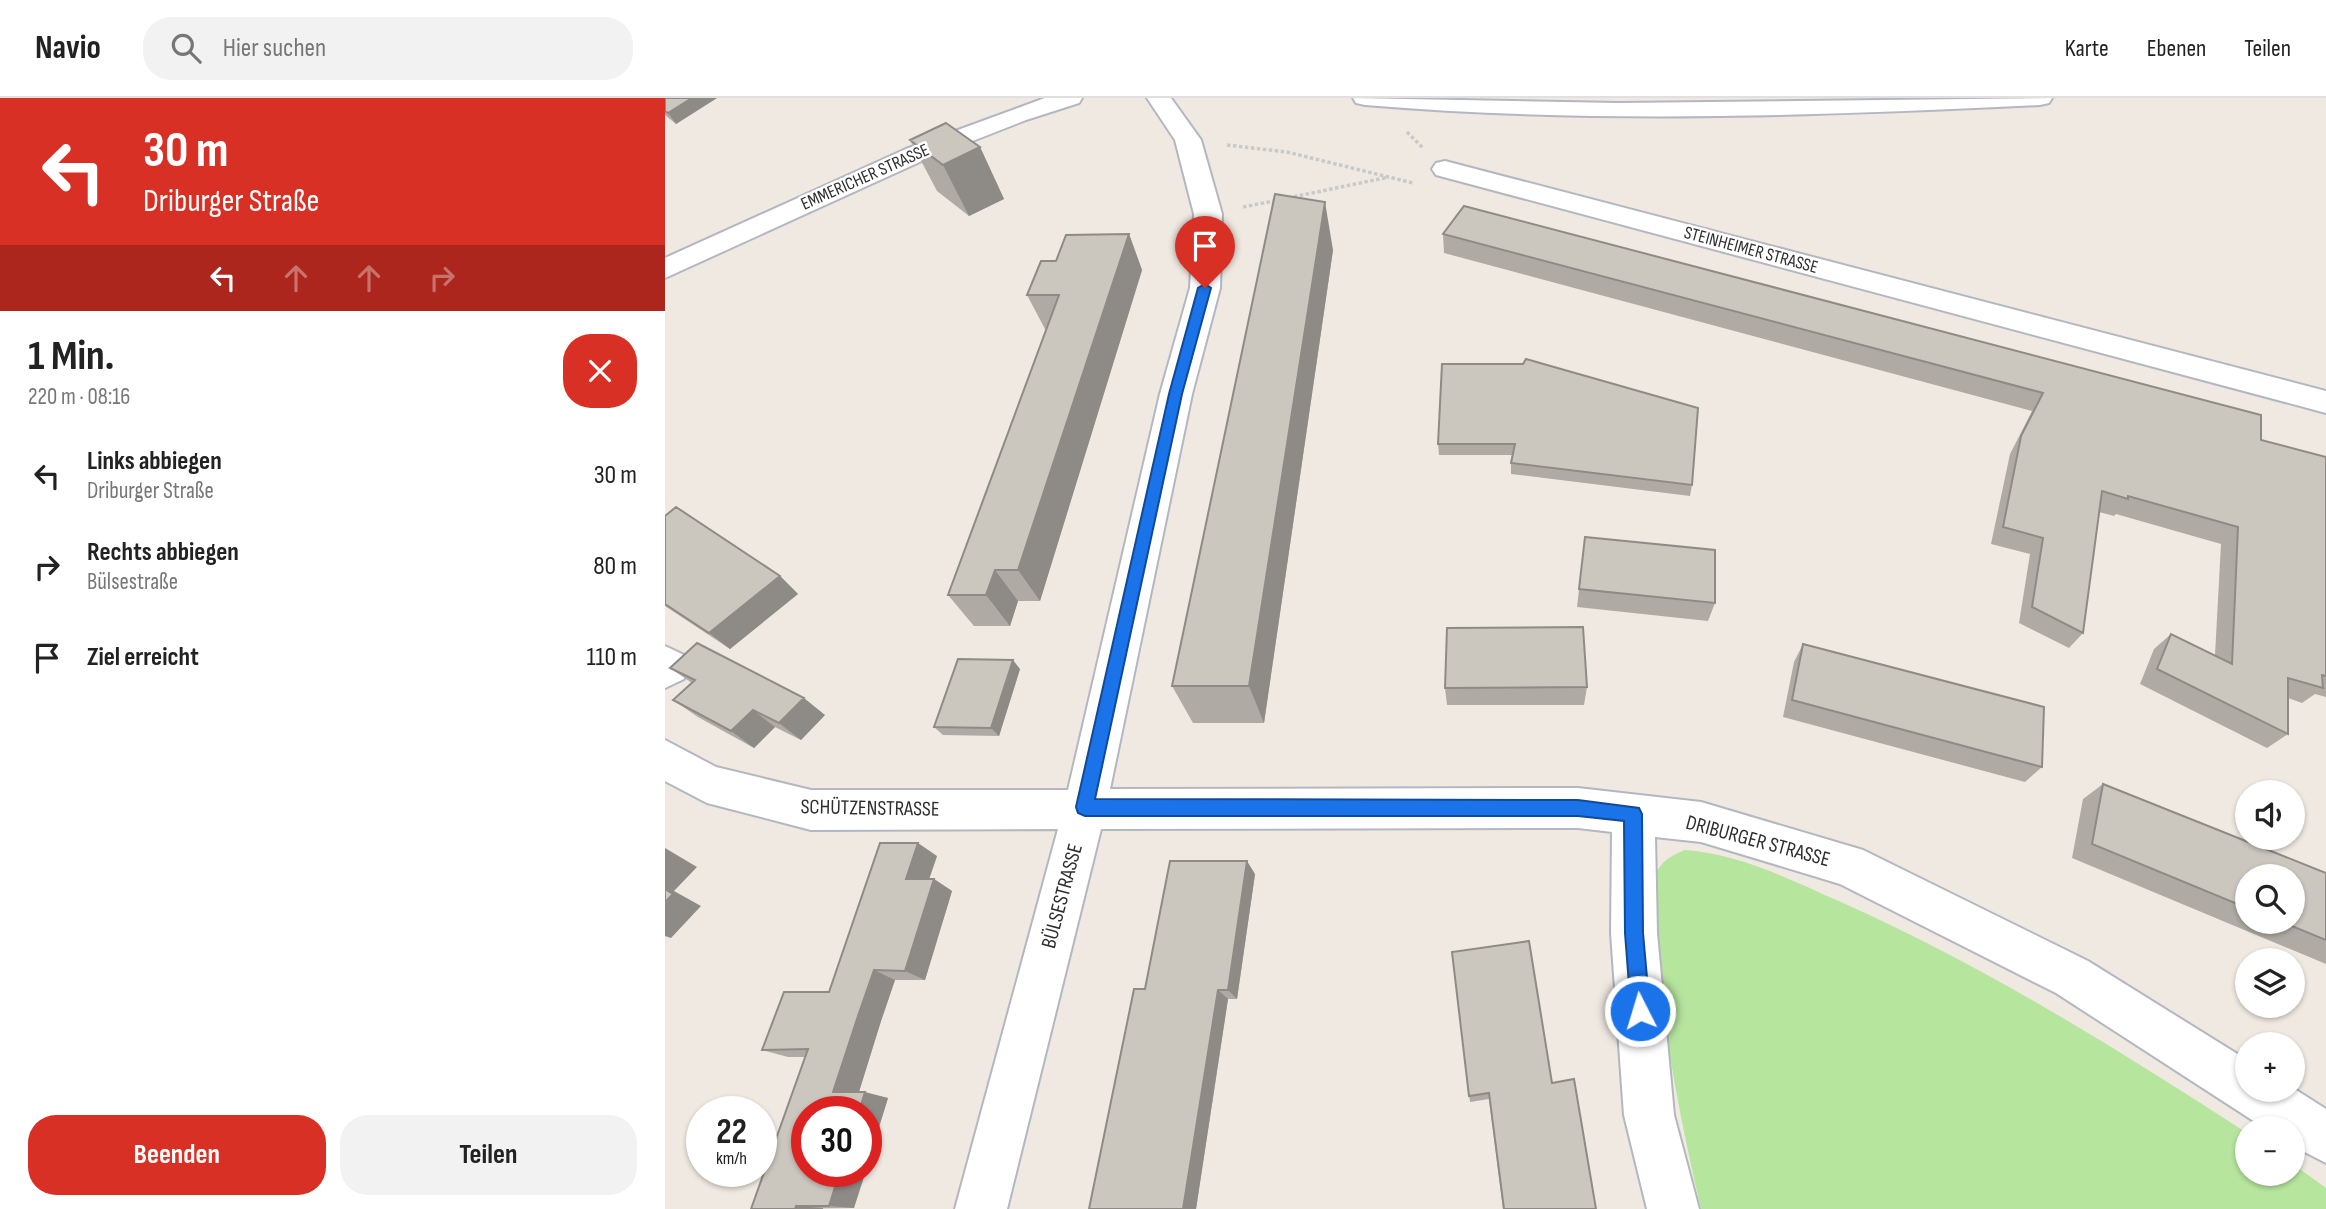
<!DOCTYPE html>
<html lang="de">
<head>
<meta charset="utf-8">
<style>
	:root { --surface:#fff; --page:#f2f2f2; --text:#222; --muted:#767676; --line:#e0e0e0; --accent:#d93025 }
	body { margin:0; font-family:"Sofia Sans Condensed",sans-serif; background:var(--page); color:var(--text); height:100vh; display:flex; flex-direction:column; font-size:26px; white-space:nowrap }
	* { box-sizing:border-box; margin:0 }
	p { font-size:23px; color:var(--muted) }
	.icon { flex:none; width:38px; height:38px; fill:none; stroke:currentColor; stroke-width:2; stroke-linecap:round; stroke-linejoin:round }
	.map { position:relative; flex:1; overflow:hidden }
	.details { display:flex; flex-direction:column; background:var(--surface); width:665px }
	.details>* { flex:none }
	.banner { background:#d93025; color:#fff; overflow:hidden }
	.fabs { position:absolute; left:1570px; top:682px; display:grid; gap:14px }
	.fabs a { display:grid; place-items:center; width:70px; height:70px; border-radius:50%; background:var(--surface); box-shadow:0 2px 5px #0004; font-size:35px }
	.speed { position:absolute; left:21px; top:998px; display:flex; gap:14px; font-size:35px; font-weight:700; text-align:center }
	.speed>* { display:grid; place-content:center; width:91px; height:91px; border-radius:50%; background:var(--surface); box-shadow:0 2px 5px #0004; line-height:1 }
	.speed small { font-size:18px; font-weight:400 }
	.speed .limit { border:10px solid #d22; background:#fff; color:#111 }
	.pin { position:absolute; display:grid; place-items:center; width:60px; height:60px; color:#fff; margin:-72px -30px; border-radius:50% 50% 50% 0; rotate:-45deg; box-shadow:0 0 7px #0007 }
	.pin .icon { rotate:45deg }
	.me { position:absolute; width:77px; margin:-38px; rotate:355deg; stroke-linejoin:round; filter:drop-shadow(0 0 5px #0008) }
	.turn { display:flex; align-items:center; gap:24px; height:147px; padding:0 28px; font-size:32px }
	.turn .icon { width:91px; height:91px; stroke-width:2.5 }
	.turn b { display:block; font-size:49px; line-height:60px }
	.lanes { display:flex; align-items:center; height:66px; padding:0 28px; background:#0003; justify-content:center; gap:35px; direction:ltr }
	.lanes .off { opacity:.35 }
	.round { display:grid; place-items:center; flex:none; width:74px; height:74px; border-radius:28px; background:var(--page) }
	.headline { display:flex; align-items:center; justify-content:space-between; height:119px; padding:0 28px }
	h1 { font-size:42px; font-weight:700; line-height:52px }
	.button { display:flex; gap:14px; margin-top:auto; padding:14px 28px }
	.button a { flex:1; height:80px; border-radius:28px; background:var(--accent); color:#fff; font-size:28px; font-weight:700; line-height:80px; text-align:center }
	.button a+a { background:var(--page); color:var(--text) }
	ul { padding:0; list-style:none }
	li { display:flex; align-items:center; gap:21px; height:91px; padding:0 28px }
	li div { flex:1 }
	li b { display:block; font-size:26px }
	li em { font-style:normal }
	header { display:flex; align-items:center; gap:42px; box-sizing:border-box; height:98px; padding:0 35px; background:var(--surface); border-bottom:2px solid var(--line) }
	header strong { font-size:33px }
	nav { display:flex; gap:38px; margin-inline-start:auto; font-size:24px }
	.search { width:490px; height:63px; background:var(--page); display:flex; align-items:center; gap:18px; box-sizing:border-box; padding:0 24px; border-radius:28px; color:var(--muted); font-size:26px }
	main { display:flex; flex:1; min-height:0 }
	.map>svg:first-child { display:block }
	.green { fill:#b6e59e }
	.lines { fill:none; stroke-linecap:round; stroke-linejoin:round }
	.street-casing { stroke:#b4b7c1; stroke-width:4 }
	.secondary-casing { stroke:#b4b7c1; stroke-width:4 }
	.path { stroke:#c9c9c9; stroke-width:3.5; stroke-dasharray:3.5 2.5; stroke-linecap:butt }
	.street { fill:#fff; fill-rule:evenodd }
	.secondary { fill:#fff; fill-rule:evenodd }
	.wall { fill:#afaba4; fill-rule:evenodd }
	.shaded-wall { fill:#8e8b86 }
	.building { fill:#cbc7bf; stroke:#8e8b86; stroke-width:2 }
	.route { fill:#1a73e8; stroke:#114b97; stroke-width:2 }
	.labels { text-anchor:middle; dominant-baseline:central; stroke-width:5; stroke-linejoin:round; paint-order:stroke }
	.far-street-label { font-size:18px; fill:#2e2e2e; stroke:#fff }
	.street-label { font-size:21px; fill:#2e2e2e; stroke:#fff }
</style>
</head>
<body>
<header>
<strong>Navio</strong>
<div class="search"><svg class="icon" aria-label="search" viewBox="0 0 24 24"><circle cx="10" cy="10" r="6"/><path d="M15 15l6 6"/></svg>Hier suchen</div>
<nav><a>Karte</a><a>Ebenen</a><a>Teilen</a></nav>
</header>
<main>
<section class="details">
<div class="banner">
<div class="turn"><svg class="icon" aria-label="left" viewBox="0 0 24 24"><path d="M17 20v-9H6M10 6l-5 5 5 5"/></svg><div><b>30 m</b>Driburger Straße</div></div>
<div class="lanes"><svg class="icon" aria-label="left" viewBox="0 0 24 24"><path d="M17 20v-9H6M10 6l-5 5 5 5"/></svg><svg class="icon off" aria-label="ahead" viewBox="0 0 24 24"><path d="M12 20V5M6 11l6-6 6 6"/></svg><svg class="icon off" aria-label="ahead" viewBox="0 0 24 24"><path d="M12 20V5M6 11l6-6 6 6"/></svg><svg class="icon off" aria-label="right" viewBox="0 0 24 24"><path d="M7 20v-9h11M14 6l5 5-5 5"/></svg></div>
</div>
<div class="headline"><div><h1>1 Min.</h1><p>220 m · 08:16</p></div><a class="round" style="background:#d93025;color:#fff"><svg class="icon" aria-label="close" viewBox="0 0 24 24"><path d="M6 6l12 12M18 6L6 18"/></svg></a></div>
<ul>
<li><svg class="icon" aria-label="left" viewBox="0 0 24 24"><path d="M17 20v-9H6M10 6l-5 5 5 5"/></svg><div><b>Links abbiegen</b><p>Driburger Straße</p></div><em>30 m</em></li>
<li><svg class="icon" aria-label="right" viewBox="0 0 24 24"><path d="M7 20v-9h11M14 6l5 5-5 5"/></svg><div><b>Rechts abbiegen</b><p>Bülsestraße</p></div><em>80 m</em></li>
<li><svg class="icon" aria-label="arrive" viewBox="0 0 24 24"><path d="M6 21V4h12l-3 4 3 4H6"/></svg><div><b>Ziel erreicht</b></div><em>110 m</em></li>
</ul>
<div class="button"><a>Beenden</a><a>Teilen</a></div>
</section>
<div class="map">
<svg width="1661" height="1111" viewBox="0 0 1661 1111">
	<rect width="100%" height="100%" fill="#efe9e1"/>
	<path class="green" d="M1020 752C1075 756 1126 782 1176 804 1319 868 1451 950 1582 1035V1076H1628V1066L1661 1090V1111H1036C1015 1019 996 927 991 832 991 817 985 794 990 779 994 764 1007 757 1020 752Z"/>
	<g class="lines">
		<defs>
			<path id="street" d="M380 0H417L414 5 361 22 259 62 0 180V160L241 51Z
				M482 0H506L536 42 557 116 555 190 527 296 445 691 913 690 1036 704 1198 752 1423 863 1582 962V992H1628V990L1661 1011V1065L1628 1048V1031H1601L1391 895 1175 786 1036 744 990 739 992 835 1009 1017 1034 1111H982L959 1017 946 835 947 734 913 730 436 731 342 1111H290L393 731 146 732 42 705 0 683V642L51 669 146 692H403L495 296 525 190 529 116 510 42Z
				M780 63 1661 293V315L771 77 767 71 771 65Z
				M0 548 19 557 24 569 19 581 0 590Z"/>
			<path id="secondary" d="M688 0 953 5 1387 0 1384 5 1375 7C1149 18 925 26 700 7L691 5Z"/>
		</defs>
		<use href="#street" class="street-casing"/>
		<use href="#secondary" class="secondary-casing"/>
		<path class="path" d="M742 34 758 50
			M562 47 622 54 748 85
			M623 100 724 79
			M578 109 614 102"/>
		<use href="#street" class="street"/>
		<use href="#secondary" class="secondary"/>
	</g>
	<path class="wall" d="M0 0H52L11 26 0 17Z
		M245 42 315 49 339 101 304 118 272 93Z
		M464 136 477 172 375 503H353L345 528H309L283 497 381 233 362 197 391 163Z
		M778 136 1661 359V599L1650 596 1637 605 1623 600V636L1602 650 1475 586 1489 551 1506 536 1550 557 1556 446 1451 416 1449 418 1434 414 1418 535 1404 550 1354 525 1365 456 1326 446 1345 356 1367 313 779 155Z
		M668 152 599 625H528L507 588Z
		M777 266 1027 387 1025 398 846 376V365L848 357H774L773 346Z
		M0 418 115 478 133 496 65 551 0 508Z
		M920 439 1050 505 1043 523 912 509Z
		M1138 546 1377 669 1360 684 1118 619 1129 564Z
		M5 570 160 617 136 642 110 629 89 650 33 619 8 602 27 585Z
		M355 571 334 638 278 637 269 629Z
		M922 589 919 607H782L780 590Z
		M1438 686 1661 775V866L1407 760 1418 701ZM1582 779 1628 824H1582Z
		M272 758 264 781H269L287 793 260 882H230L216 923 194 994 223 1000 201 1071V1013L189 1110 86 1111 140 959H123L97 952 164 894Z
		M590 776 572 901H563L531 1111H424Z
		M787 854 887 985 931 1111H838L824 1001 805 1004Z"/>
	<path class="shaded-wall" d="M27 0H52L11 26 3 15Z
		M315 49 339 101 304 118 278 67Z
		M660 104 668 152 599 625 584 588Z
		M464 136 477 172 375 503 353 472Z
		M330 472 353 503 345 528 321 497Z
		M115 478 133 496 65 551 44 535Z
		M348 562 355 571 334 638 326 630Z
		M139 600 160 617 136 642 114 625Z
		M88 612 110 629 89 650 66 633Z
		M253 745 272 758 260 793 241 781Z
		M0 750 32 769 9 793 36 808 6 840 0 838Z
		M582 763 590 776 572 901 563 892Z
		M269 781 287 793 260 882 240 873Z
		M209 872 230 882 216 923 192 1000 168 994 194 915Z
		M553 892 563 901 531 1111H518Z
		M200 994 223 1000 201 1071V1013H194Z
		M175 1073H201L189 1110 164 1108Z
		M131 1108 158 1110V1111H130Z"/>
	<path class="building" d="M0 0H27L3 15 0 13Z
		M281 25 315 49 278 67 245 42Z
		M610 96 660 104 584 588H507Z
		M799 108 1596 317V342L1661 359V578L1657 577 1658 590 1623 580V636L1492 571 1506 536 1567 566 1573 429 1463 398V401L1437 393 1418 535 1367 509 1378 440 1338 429 1356 338 1378 295 778 136Z
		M464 136 353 472H330L321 497H283L394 197H362L376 163H391L401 137Z
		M861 261 1033 310 1027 387 846 365 850 346H773L777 266H858Z
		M11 409 115 478 44 535 0 506V418Z
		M920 439 1050 452V505L914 491Z
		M918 529 922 589 780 590 782 530Z
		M32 545 139 600 114 625 88 612 66 633 8 602 30 582 5 570Z
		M1138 546 1379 609 1377 669 1127 602Z
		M293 561 348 562 326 630 269 629Z
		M1438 686 1661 775V842L1617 824H1628V779H1582V810L1427 746Z
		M215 745H253L241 781H269L240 873 209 872 194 915 168 994H200L194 1013H142V1073H175L164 1108H131L130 1111H86L143 951 97 952 119 894H164Z
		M505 763H582L563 892H553L518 1111H424L469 891H480Z
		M0 791 8 796 0 804Z
		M864 843 887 985 909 981 931 1111H839L824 995 804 998 787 854Z"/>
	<path class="route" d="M540 186 546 190 517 296 430 701 913 702 974 710 977 716 978 835 985 913 982 920 975 923 969 920 966 913 960 835 959 723 913 718H420L413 715 411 709 504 296 533 190Z"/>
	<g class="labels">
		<g class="far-street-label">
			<text transform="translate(200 79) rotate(-24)">EMMERICHER STRASSE</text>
			<text transform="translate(1086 152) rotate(15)">STEINHEIMER STRASSE</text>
		</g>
		<g class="street-label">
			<text transform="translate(205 710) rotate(1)">SCHÜTZENSTRASSE</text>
			<text transform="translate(1093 743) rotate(15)">DRIBURGER STRASSE</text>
			<text transform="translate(397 798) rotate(-75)">BÜLSESTRASSE</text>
		</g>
	</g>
</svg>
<div class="fabs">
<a><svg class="icon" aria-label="sound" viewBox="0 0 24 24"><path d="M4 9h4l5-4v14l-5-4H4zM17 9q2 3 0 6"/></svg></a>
<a><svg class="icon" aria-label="search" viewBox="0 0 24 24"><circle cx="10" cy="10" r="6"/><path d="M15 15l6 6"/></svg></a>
<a><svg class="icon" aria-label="layers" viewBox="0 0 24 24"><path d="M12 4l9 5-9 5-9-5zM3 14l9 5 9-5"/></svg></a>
<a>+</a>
<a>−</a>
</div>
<div class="speed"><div>22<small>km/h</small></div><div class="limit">30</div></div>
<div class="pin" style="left:540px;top:190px;background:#d93025"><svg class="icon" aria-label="arrive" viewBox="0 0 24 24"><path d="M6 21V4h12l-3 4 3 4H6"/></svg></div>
<svg class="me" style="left:975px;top:913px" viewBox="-20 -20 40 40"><circle r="17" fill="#1a73e8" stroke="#fff" stroke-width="3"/><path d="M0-11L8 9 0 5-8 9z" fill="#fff"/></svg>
</div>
</main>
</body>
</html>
